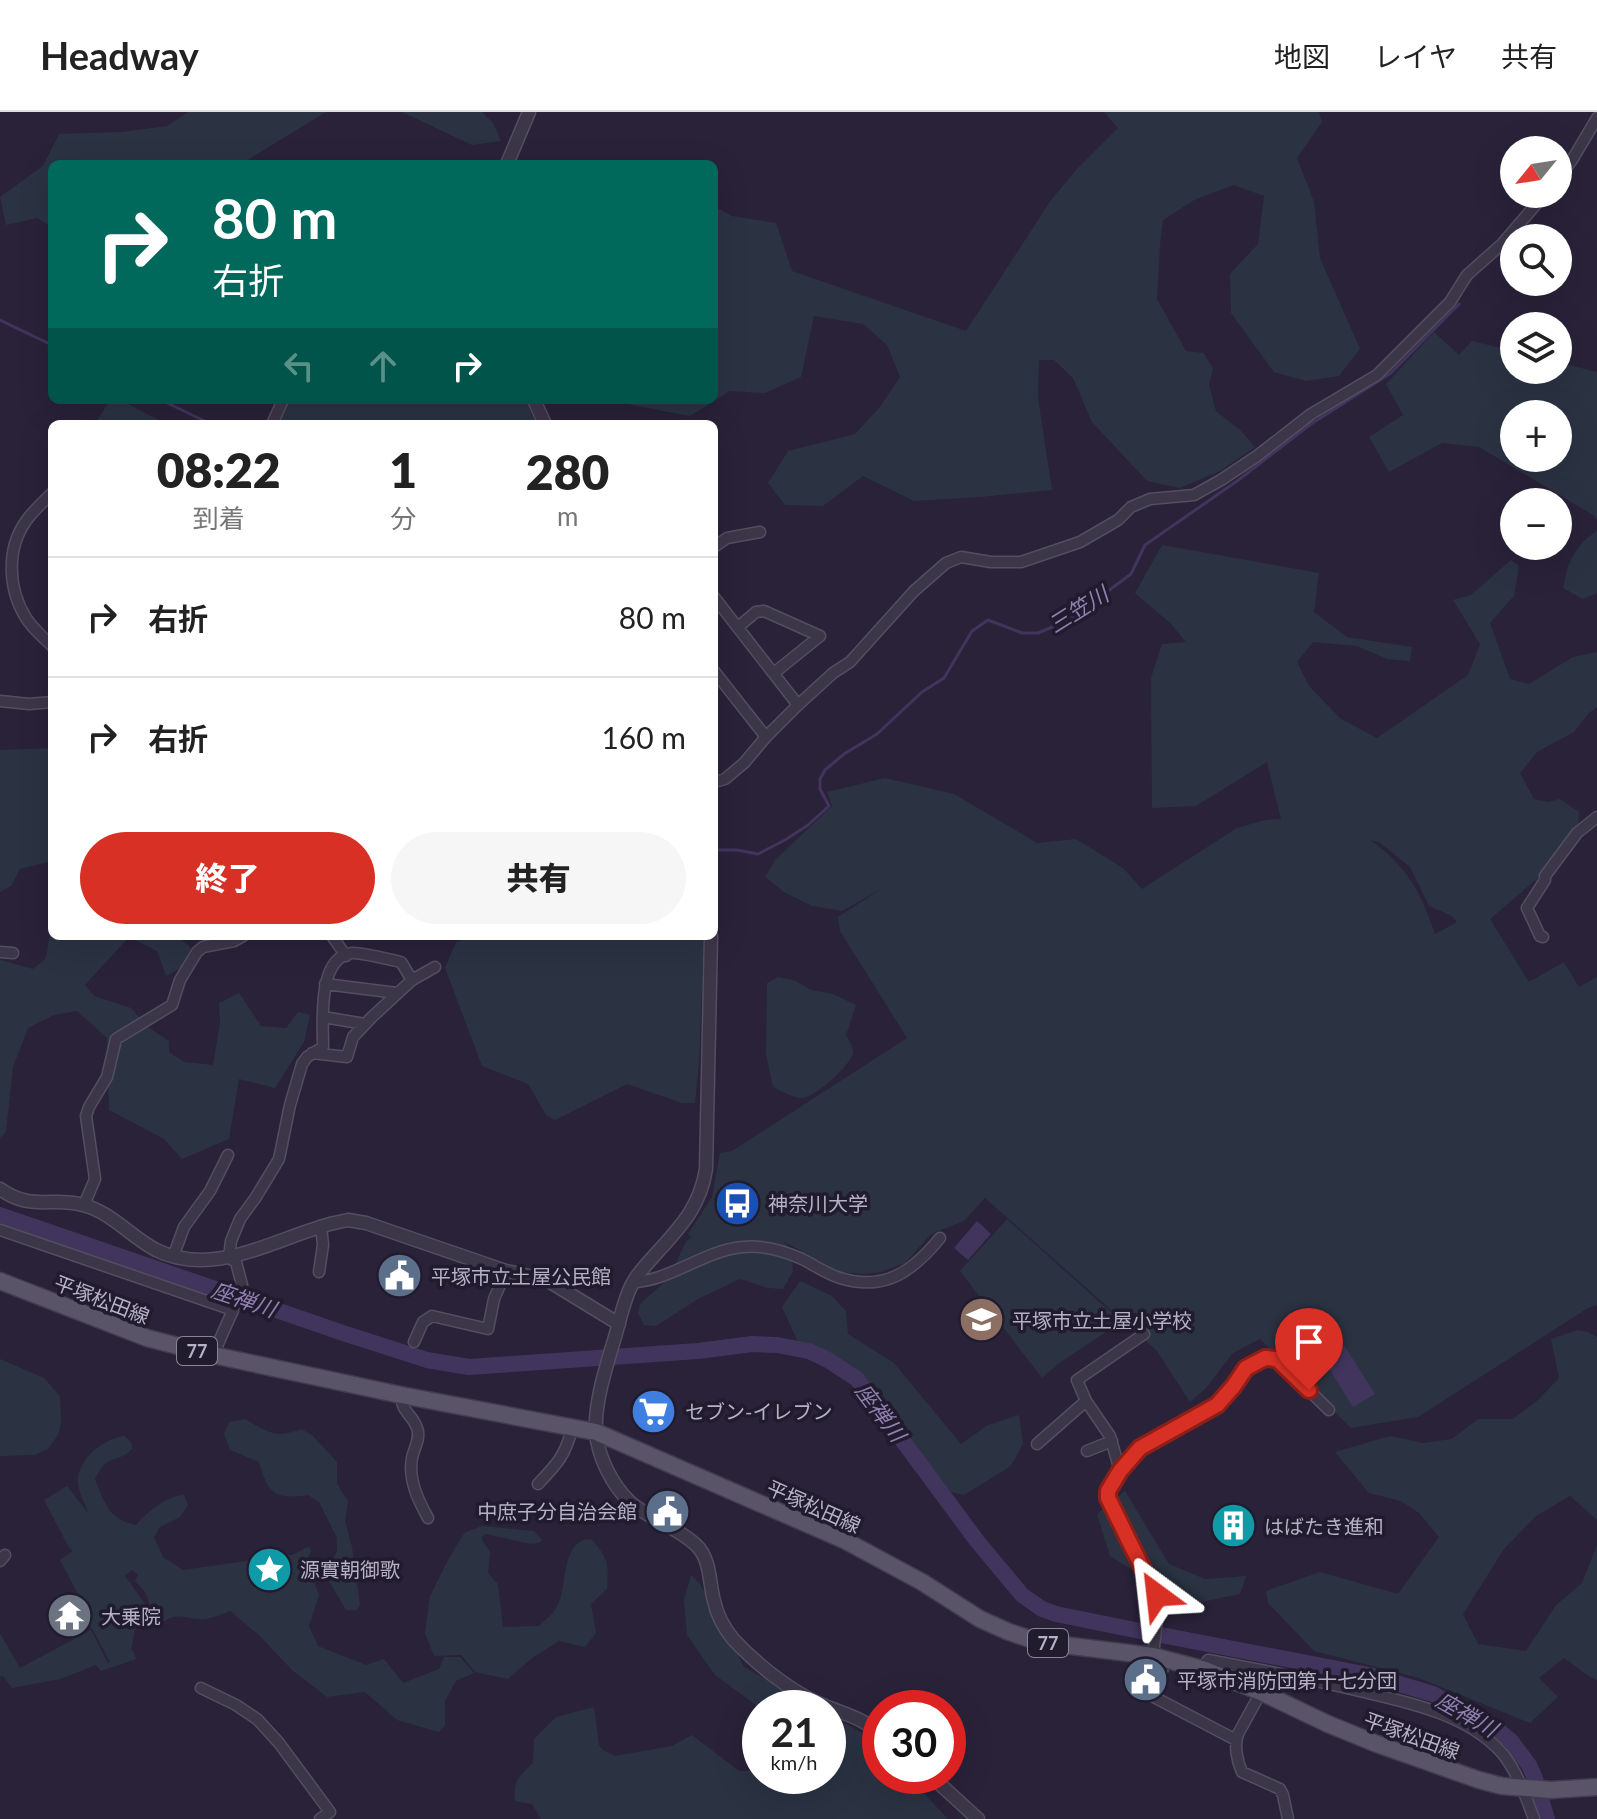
<!DOCTYPE html>
<html lang="ja">
<head>
<meta charset="utf-8">
<style>
	:root { --surface:#fff; --page:#f6f6f6; --text:#222; --muted:#767676; --line:#e0e0e0; --accent:#d93025 }
	body { margin:0; font-family:Lato,"Noto Sans JP",sans-serif; background:var(--page); color:var(--text); height:100vh; display:flex; flex-direction:column; font-size:30px; white-space:nowrap }
	* { box-sizing:border-box; margin:0 }
	p { font-size:26px; color:var(--muted) }
	.icon { flex:none; width:44px; height:44px; fill:none; stroke:currentColor; stroke-width:2; stroke-linecap:round; stroke-linejoin:round }
	.map { position:relative; flex:1; overflow:hidden }
	.drawer { position:absolute; left:48px; top:308px; width:670px; height:520px; display:flex; flex-direction:column; background:var(--surface); border-radius:12px; box-shadow:0 8px 32px #0002 }
	.drawer>* { flex:none }
	.top-card { position:absolute; left:48px; top:48px; width:670px; height:244px; border-radius:12px; box-shadow:0 8px 32px #0002; background:#00695c; color:#fff; overflow:hidden }
	.needle { width:52px; rotate:240deg }
	.controls { position:absolute; left:1500px; top:24px; display:grid; gap:16px }
	.controls a { display:grid; place-items:center; width:72px; height:72px; border-radius:50%; background:var(--surface); box-shadow:0 8px 32px #0002; font-size:40px }
	.speed { position:absolute; left:742px; top:1578px; display:flex; gap:16px; font-size:40px; font-weight:700; text-align:center }
	.speed>* { display:grid; place-content:center; width:104px; height:104px; border-radius:50%; background:var(--surface); box-shadow:0 8px 32px #0002; line-height:1 }
	.speed small { font-size:20px; font-weight:400 }
	.speed .limit { border:12px solid #d22; background:#fff; color:#111 }
	.pin { position:absolute; display:grid; place-items:center; width:68px; height:68px; color:#fff; margin:-82px -34px; border-radius:50% 50% 50% 0; rotate:-45deg; box-shadow:0 0 8px #0007 }
	.pin .icon { rotate:45deg }
	.me { position:absolute; width:88px; margin:-44px; rotate:330deg; stroke-linejoin:round; filter:drop-shadow(0 0 6px #0008) }
	.turn { display:flex; align-items:center; gap:28px; height:168px; padding:0 32px; font-size:36px }
	.turn .icon { width:104px; height:104px; stroke-width:2.5 }
	.turn b { display:block; font-size:56px; line-height:68px }
	.lanes { display:flex; align-items:center; height:76px; padding:0 32px; background:#0003; justify-content:center; gap:40px; direction:ltr }
	.lanes .off { opacity:.35 }
	.eta { display:flex; justify-content:space-evenly; align-items:center; height:136px; text-align:center }
	.eta b { font-size:48px; font-weight:800; line-height:56px }
	.action { display:flex; gap:16px; margin-top:auto; padding:16px 32px }
	.action a { flex:1; height:92px; border-radius:48px; background:var(--accent); color:#fff; font-size:32px; font-weight:800; line-height:92px; text-align:center }
	.action a+a { background:var(--page); color:var(--text) }
	ul { padding:0; list-style:none }
	li { display:flex; align-items:center; gap:24px; height:120px; padding:0 32px; border-top:2px solid var(--line) }
	li div { flex:1 }
	li b { display:block; font-size:30px }
	li em { font-style:normal }
	header { display:flex; align-items:center; gap:48px; box-sizing:border-box; height:112px; padding:0 40px; background:var(--surface); border-bottom:2px solid var(--line) }
	header strong { font-size:38px }
	nav { display:flex; gap:44px; margin-inline-start:auto; font-size:28px }
	.map>svg:first-child { display:block }
	.green { fill:#2b3343; fill-rule:evenodd }
	.water { fill:#41355e }
	.lines { fill:none; stroke-linecap:round; stroke-linejoin:round }
	.stream { stroke:#41355e; stroke-width:3 }
	.river { stroke:#41355e; stroke-width:16 }
	.minor-casing { stroke:#544e61; stroke-width:13 }
	.tertiary-casing { stroke:#544e61; stroke-width:15 }
	.primary-casing { stroke:#423c4f; stroke-width:19 }
	.minor { stroke:#3c3649; stroke-width:10 }
	.tertiary { stroke:#3c3649; stroke-width:12 }
	.primary { stroke:#5a5469; stroke-width:16 }
	.route-casing { stroke:#8d1f18; stroke-width:20 }
	.route { stroke:#d93025; stroke-width:14 }
	.labels { text-anchor:middle; dominant-baseline:central; stroke-width:7; stroke-linejoin:round; paint-order:stroke }
	.shield { fill:#211b2e; stroke:#8a8498; stroke-width:2 }
	.shield-label { font-size:18px; font-weight:bold; fill:#b7b1c5 }
	.poi-label { font-size:20px; fill:#b7b1c5; stroke:#211b2e; text-anchor:start }
	.street-label { font-size:20px; fill:#b7b1c5; stroke:#211b2e }
	.water-label { font-size:22px; font-style:italic; fill:#8f81b2; stroke:#211b2e }
</style>
</head>
<body>
<header>
<strong>Headway</strong>
<nav><a>地図</a><a>レイヤ</a><a>共有</a></nav>
</header>
<div class="map">
<svg width="1597" height="1707" viewBox="0 0 1597 1707">
	<rect width="100%" height="100%" fill="#292239"/>
	<path class="green" d="M188 0H326L241 52H52V115L37 106 6 113 0 85 43 54 59 22 122 20 167 14Z
		M402 0H482L493 11 501 29 472 33Z
		M1104 0H1319L1322 10 1297 46 1314 90 1320 146 1360 237 1339 264 1306 269 1274 260 1231 201 1230 162 1258 132 1264 84 1234 73 1194 88 1163 108 1160 133 1157 187 1186 239 1203 241 1213 256 1209 273 1216 299 1241 319 1255 335 1220 359 1180 376 1147 369 1092 310 1073 266 1054 248H1039L1038 286 1052 378 980 385 914 389 863 364 823 394 785 393 768 371 788 339 855 322 879 296 900 265 887 233 863 212 814 204 801 265 765 281 730 279 690 304 622 291 623 288H714V94L732 104 776 111 792 159 966 219 1051 88 1076 58 1118 16Z
		M1434 220 1459 243 1472 229 1514 239V258H1558V250L1597 260V408L1593 403 1479 335 1442 331 1389 360 1369 325 1403 303 1386 272ZM1514 302H1558V346H1514Z
		M118 288H121L166 312H95L108 291Z
		M288 288H527L538 312H281L280 308Z
		M1597 419V481L1583 487 1563 476C1568 449 1574 434 1597 419Z
		M1162 433 1319 461 1314 500 1347 525 1412 535 1410 549 1387 547 1357 534 1313 530 1297 550 1309 574 1341 607 1377 626 1468 563 1480 532 1453 488 1471 483 1511 448 1519 454 1514 484 1490 511 1510 567 1529 572 1573 545 1597 540V595L1589 601 1574 620 1537 640 1520 661 1534 687 1548 690 1560 687 1579 700 1578 717 1546 759 1490 807 1529 870 1564 850 1579 875 1597 865V1193L1588 1196 1418 1305 1351 1316 1260 1227 1233 1241 1206 1276 1190 1290 1157 1239 985 1086 964 1109 931 1122 905 1151 881 1160 862 1162 839 1160 783 1129 791 1137 793 1159 783 1177 768 1176 740 1167 698 1187 656 1214 644 1213 638 1201 640 1192 669 1166 686 1129 691 1126 688 1122 712 1085 720 1041 732 1039 907 926 840 819 838 805 881 777 842 799 812 794 784 780 765 765 775 748 832 694 827 680 885 666 954 682 1037 731 1076 727 1123 756 1142 777 1237 716 1265 708 1281 707 1267 650 1196 694 1152 696 1151 566 1162 532 1186 530 1171 512 1135 481ZM1370 728 1379 730 1410 755 1429 794 1452 804 1457 810 1435 822C1421 780 1406 753 1370 728Z
		M52 636V749L20 757 11 774 0 780V638Z
		M52 818V824H177L191 836 183 855 166 864 157 839 129 825 85 873 94 884 131 896 148 915 169 929V940L184 950 213 953 220 910 219 891 239 881 261 914 286 916 298 900 310 903 304 930 275 976 239 967 229 1027 182 1047 164 1027 109 998 107 926 77 899 54 903 28 916 13 955 6 1019 0 1026V848L33 857 46 846 50 821Z
		M471 824H704L699 950 695 991H682L627 972 555 1008 546 1003 528 972 482 954 445 856 456 830Z
		M778 865 796 869 811 878 833 882 856 893 846 923C849 928 853 934 853 940 852 953 815 985 802 986 792 986 782 979 773 975L766 942 767 871Z
		M1007 1107 1113 1202 1115 1214 1058 1252 1042 1266 960 1159Z
		M800 1169 832 1184 846 1199 848 1222 894 1251 961 1332 988 1313 1019 1303 1023 1332 1011 1354 964 1383 946 1379 914 1345 862 1278 829 1255 797 1228 782 1195Z
		M1578 1218 1588 1220 1597 1225V1408L1570 1384 1536 1404 1504 1437 1463 1502 1478 1532 1526 1539 1556 1493 1582 1471 1597 1433V1568L1590 1565 1564 1546 1539 1566 1558 1585 1530 1611 1419 1566 1314 1539 1268 1491 1266 1479 1320 1460 1398 1482 1439 1425 1419 1401 1401 1389 1369 1381 1335 1340 1390 1324 1423 1331 1452 1327 1478 1307H1513L1538 1288 1559 1266 1551 1227Z
		M0 1247 44 1266 60 1284 61 1311 58 1323 48 1337 35 1343 0 1344Z
		M245 1307C268 1320 275 1327 301 1317L312 1323 337 1350V1372L348 1389 345 1409 352 1435 360 1493 357 1498H346L330 1471 328 1461 337 1438V1426L319 1390 308 1383C274 1388 268 1381 259 1350L230 1338 224 1322 229 1310Z
		M124 1324 131 1330 132 1337C118 1352 107 1340 95 1367 104 1390 109 1408 136 1413 146 1401 168 1383 184 1383L188 1393 180 1405 160 1415 154 1425 163 1445 183 1458 246 1449 281 1440C297 1448 296 1437 310 1435L311 1439 306 1450 319 1483 309 1514 318 1534 366 1553 384 1547 403 1571 439 1557 444 1545H460L474 1561 456 1569 445 1589V1613L439 1620 397 1608 365 1580 327 1585 292 1558 260 1524 230 1499C223 1502 213 1506 205 1507 187 1509 179 1498 162 1511 146 1504 152 1493 145 1480 142 1476 138 1473 135 1469L138 1463 132 1458 125 1464 145 1492 135 1517 131 1539H133L136 1547 101 1559 96 1553 60 1567 12 1576 3 1564 0 1565V1521L20 1556 91 1518 108 1551 110 1550 83 1500 86 1497 60 1448 73 1439 68 1434 44 1388 67 1374 88 1401C86 1393 81 1385 79 1377 72 1352 101 1327 124 1324Z
		M1125 1379 1169 1452 1205 1467 1246 1464 1240 1482 1183 1494 1142 1464 1110 1444 1097 1402Z
		M482 1414 534 1419 542 1428 539 1431 531 1432 486 1422 482 1425V1428L490 1440 488 1461 498 1472 503 1515 539 1514C545 1508 553 1502 557 1495 568 1477 560 1427 591 1427 608 1445 609 1452 607 1477L591 1492 596 1521 585 1535 559 1529 532 1546 508 1567 475 1560 461 1543 434 1544 425 1521 430 1484 449 1446 463 1423 466 1420Z
		M691 1463 700 1472 744 1555 817 1596H760L715 1563 687 1523 684 1488Z
		M594 1595 599 1633 603 1638 615 1644 672 1634 692 1623 739 1659H760V1664H828V1602L875 1628 880 1633V1664H908L948 1707H541L532 1692 515 1689C513 1668 519 1665 533 1651L534 1627 556 1605Z"/>
	<path class="water" d="M977 1109 991 1122 968 1148 954 1136Z
		M1337 1222 1375 1282 1353 1295 1316 1236Z"/>
	<g class="lines">
		<path class="stream" d="M0 208 52 233
			M161 288 211 312
			M714 738H737L758 742 785 728 808 713 829 694 820 677V667L825 658 844 642 877 622 922 580 944 566 972 519 988 508 1022 521H1038L1069 508 1131 462 1145 433 1237 369 1311 312 1391 261 1459 192"/>
		<path class="river" d="M0 1103 343 1221 427 1248 469 1255 698 1239 752 1232 777 1233 809 1239 828 1248 857 1267 977 1429 1022 1483 1042 1497 1056 1502 1135 1518 1369 1563 1433 1582 1491 1612 1511 1629 1529 1653 1534 1664 1547 1707"/>
		<defs>
			<path id="minor" d="M1558 67 1572 48 1597 6
				M272 312 283 288
				M52 381C43 390 33 399 26 409 6 437 8 477 26 506 33 517 43 525 52 534
				M714 435 727 426 760 420
				M714 485 798 593
				M738 515 756 500 764 499 820 524 774 561
				M714 559 766 625
				M0 589 29 592 52 590
				M714 670 725 667 744 651 766 625 798 593 833 561 850 550 914 479 946 451 961 445 991 450H1021L1080 430 1118 408 1131 395 1150 387 1194 383 1221 368 1257 344 1311 302 1377 263 1450 190 1467 163 1502 132 1545 82
				M332 824 346 844
				M1543 825 1540 824 1527 796 1545 768V764L1577 721 1597 705
				M0 840 13 841
				M325 872 397 881
				M323 905 365 912
				M312 941 347 945 353 925 372 905 412 868 435 855
				M84 1093 95 1067 86 1004 89 995 107 965 116 927 172 893 180 868 197 840 203 835 234 829 243 824
				M0 1118 233 1198
				M173 1145 184 1115 210 1079 228 1043
				M319 1160 323 1133 321 1114
				M632 1171C642 1169 653 1168 662 1164 688 1155 715 1137 743 1135 762 1133 784 1139 802 1147 814 1153 827 1162 840 1166 885 1180 913 1159 940 1126
				M414 1230 423 1210 432 1204 488 1217 494 1187 506 1159
				M213 1243 233 1198 242 1173 236 1150 229 1146 231 1129 240 1107 256 1085 279 1047 290 993 302 952 307 945 323 935C323 911 317 845 352 841 361 840 391 848 401 850L412 868
				M401 1283C402 1302 412 1301 417 1316 421 1326 414 1336 412 1346 408 1367 418 1388 428 1406
				M1037 1332 1086 1289
				M1087 1339 1112 1329
				M1120 1359 1110 1324 1086 1289 1077 1268 1144 1222
				M538 1372C557 1352 565 1344 572 1317
				M0 1449 5 1443
				M1153 1544 1159 1490 1138 1450 1108 1386V1379L1120 1359 1140 1336 1217 1293 1233 1275 1246 1256 1265 1246 1277 1247 1329 1298
				M1167 1546 1152 1584 1236 1628
				M1202 1557 1208 1548C1260 1558 1312 1567 1364 1580 1411 1591 1468 1603 1502 1641 1517 1659 1526 1685 1534 1707
				M201 1576 236 1593 257 1607 279 1631 330 1700 320 1707
				M1261 1580 1238 1622C1234 1634 1237 1649 1242 1660L1280 1677 1283 1683 1288 1707"/>
			<path id="tertiary" d="M507 52 529 0
				M534 288 545 312
				M711 824 706 1057C700 1096 679 1116 654 1144 643 1156 632 1168 627 1184 622 1197 619 1211 615 1225 607 1252 594 1291 596 1320 598 1345 612 1373 630 1390 649 1407 677 1415 696 1433 711 1447 709 1471 714 1489 717 1503 724 1516 733 1527 755 1551 790 1579 820 1592 843 1602 859 1604 880 1621
				M0 1077C33 1100 51 1084 83 1093 111 1100 131 1125 156 1138 215 1167 277 1125 334 1111L348 1108 366 1111 506 1159 547 1168 619 1212
				M931 1664 978 1707"/>
			<path id="primary" d="M0 1169 147 1226 213 1243 401 1283 596 1320 844 1428 922 1470 980 1507 1009 1520 1039 1530 1153 1544 1202 1557 1261 1580 1328 1612 1377 1632 1479 1668 1502 1674 1551 1678 1597 1675"/>
		</defs>
		<use href="#minor" class="minor-casing"/>
		<use href="#tertiary" class="tertiary-casing"/>
		<use href="#primary" class="primary-casing"/>
		<use href="#minor" class="minor"/>
		<use href="#tertiary" class="tertiary"/>
		<use href="#primary" class="primary"/>
	</g>
	<g class="lines">
		<defs>
			<path id="route" d="M1157 1483C1139 1451 1124 1418 1108 1386V1379L1120 1359 1140 1336 1217 1293 1233 1275 1246 1256 1265 1246 1277 1247 1309 1278"/>
		</defs>
		<use href="#route" class="route-casing"/>
		<use href="#route" class="route"/>
	</g>
	<defs>
		<symbol id="bus-disc" viewBox="-11 -11 22 22"><circle r="9.5" fill="#1a4fb4" stroke="#211b2e"/><path d="M-5-6H5V4H4V6H2V4H-2V6H-4V4H-5ZM-3.5-4V0h7V-4ZM-3.5 1.2v1.5H-2V1.2ZM2 1.2v1.5H3.5V1.2Z" fill="#fff"/></symbol>
		<symbol id="civic-disc" viewBox="-11 -11 22 22"><circle r="9.5" fill="#5c6f8a" stroke="#211b2e"/><path d="M-.6-6.5H3V-4.5H.6V-3L4-1V1h2V6H-6V1h2V-1L-.6-3ZM-1.2 2.5V6h2.4V2.5Z" fill="#fff"/></symbol>
		<symbol id="school-disc" viewBox="-11 -11 22 22"><circle r="9.5" fill="#8d6e63" stroke="#211b2e"/><path d="M0-5L7-2L0 1L-7-2ZM-4 1L0 2.5L4 1V4Q0 6-4 4Z" fill="#fff"/></symbol>
		<symbol id="supermarket-disc" viewBox="-11 -11 22 22"><circle r="9.5" fill="#3f7fe0" stroke="#211b2e"/><path d="M-6-5.5h2.5l.6 2H6L4.5 2H-2.5L-4.4-4H-6ZM-1.5 3.2a1.3 1.3 0 1 0 .1 0ZM3 3.2a1.3 1.3 0 1 0 .1 0Z" fill="#fff"/></symbol>
		<symbol id="building-disc" viewBox="-11 -11 22 22"><circle r="9.5" fill="#0f9aa8" stroke="#211b2e"/><path d="M-4-6H4V6H1V3H-1V6H-4ZM-2.5-4.3h1.7v1.8h-1.7ZM.8-4.3h1.7v1.8H.8ZM-2.5-1h1.7V.8h-1.7ZM.8-1h1.7V.8H.8Z" fill="#fff"/></symbol>
		<symbol id="sight-disc" viewBox="-11 -11 22 22"><circle r="9.5" fill="#0f9aa8" stroke="#211b2e"/><path d="M0-6L1.8-2.2L6-1.7L2.9 1.2L3.7 5.4L0 3.3L-3.7 5.4L-2.9 1.2L-6-1.7L-1.8-2.2Z" fill="#fff"/></symbol>
		<symbol id="temple-disc" viewBox="-11 -11 22 22"><circle r="9.5" fill="#6b7280" stroke="#211b2e"/><path d="M0-6L5-2H3V0L6.5 2.5H4V6H1.5V3h-3V6H-4V2.5H-6.5L-3 0V-2H-5Z" fill="#fff"/></symbol>
	</defs>
	<g fill-rule="evenodd">
		<use href="#bus-disc" x="712" y="1066" width="51" height="51"/>
		<use href="#civic-disc" x="374" y="1138" width="51" height="51"/>
		<use href="#school-disc" x="956" y="1182" width="51" height="51"/>
		<use href="#supermarket-disc" x="628" y="1274" width="51" height="51"/>
		<use href="#civic-disc" x="642" y="1374" width="51" height="51"/>
		<use href="#building-disc" x="1208" y="1388" width="51" height="51"/>
		<use href="#sight-disc" x="244" y="1432" width="51" height="51"/>
		<use href="#temple-disc" x="44" y="1478" width="51" height="51"/>
		<use href="#civic-disc" x="1120" y="1542" width="51" height="51"/>
	</g>
	<g class="labels">
		<g class="shield">
			<rect x="177" y="1225" width="40" height="28" rx="6"/>
			<rect x="1028" y="1517" width="40" height="28" rx="6"/>
		</g>
		<g class="shield-label">
			<text x="197" y="1239">77</text>
			<text x="1048" y="1531">77</text>
		</g>
		<g class="poi-label">
			<text x="768" y="1091">神奈川大学</text>
			<text x="431" y="1164">平塚市立土屋公民館</text>
			<text x="1012" y="1208">平塚市立土屋小学校</text>
			<text x="685" y="1299">セブン-イレブン</text>
			<text x="637" y="1399" text-anchor="end">中庶子分自治会館</text>
			<text x="1264" y="1414">はばたき進和</text>
			<text x="300" y="1457">源實朝御歌</text>
			<text x="101" y="1504">大乗院</text>
			<text x="1177" y="1568">平塚市消防団第十七分団</text>
		</g>
		<g class="street-label">
			<text transform="translate(102 1187) rotate(21)">平塚松田線</text>
			<text transform="translate(814 1394) rotate(24)">平塚松田線</text>
			<text transform="translate(1412 1623) rotate(20)">平塚松田線</text>
		</g>
		<g class="water-label">
			<text transform="translate(1078 497) rotate(-32)">三笠川</text>
			<text transform="translate(244 1187) rotate(19)">座禅川</text>
			<text transform="translate(881 1300) rotate(53)">座禅川</text>
			<text transform="translate(1467 1602) rotate(30)">座禅川</text>
		</g>
	</g>
</svg>
<div class="controls">
<a><svg class="needle" viewBox="-14 -14 28 28"><path d="M0-13l5 13h-10z" fill="#e53935"/><path d="M0 13l5-13h-10z" fill="#767676"/></svg></a>
<a><svg class="icon" aria-label="search" viewBox="0 0 24 24"><circle cx="10" cy="10" r="6"/><path d="M15 15l6 6"/></svg></a>
<a><svg class="icon" aria-label="layers" viewBox="0 0 24 24"><path d="M12 4l9 5-9 5-9-5zM3 14l9 5 9-5"/></svg></a>
<a>+</a>
<a>−</a>
</div>
<div class="speed"><div>21<small>km/h</small></div><div class="limit">30</div></div>
<div class="pin" style="left:1309px;top:1278px;background:#d93025"><svg class="icon" aria-label="arrive" viewBox="0 0 24 24"><path d="M6 21V4h12l-3 4 3 4H6"/></svg></div>
<svg class="me" style="left:1157px;top:1483px" viewBox="-20 -20 40 40"><path d="M0-17L14 15 0 8-14 15z" fill="#d93025" stroke="#fff" stroke-width="4"/></svg>
<div class="top-card">
<div class="turn"><svg class="icon" aria-label="right" viewBox="0 0 24 24"><path d="M7 20v-9h11M14 6l5 5-5 5"/></svg><div><b>80 m</b>右折</div></div>
<div class="lanes"><svg class="icon off" aria-label="left" viewBox="0 0 24 24"><path d="M17 20v-9H6M10 6l-5 5 5 5"/></svg><svg class="icon off" aria-label="ahead" viewBox="0 0 24 24"><path d="M12 20V5M6 11l6-6 6 6"/></svg><svg class="icon" aria-label="right" viewBox="0 0 24 24"><path d="M7 20v-9h11M14 6l5 5-5 5"/></svg></div>
</div>
<section class="drawer">
<div class="eta">
<div><b>08:22</b><p>到着</p></div>
<div><b>1</b><p>分</p></div>
<div><b>280</b><p>m</p></div>
</div>
<ul>
<li><svg class="icon" aria-label="right" viewBox="0 0 24 24"><path d="M7 20v-9h11M14 6l5 5-5 5"/></svg><div><b>右折</b></div><em>80 m</em></li>
<li><svg class="icon" aria-label="right" viewBox="0 0 24 24"><path d="M7 20v-9h11M14 6l5 5-5 5"/></svg><div><b>右折</b></div><em>160 m</em></li>
</ul>
<div class="action"><a>終了</a><a>共有</a></div>
</section>
</div>
</body>
</html>
